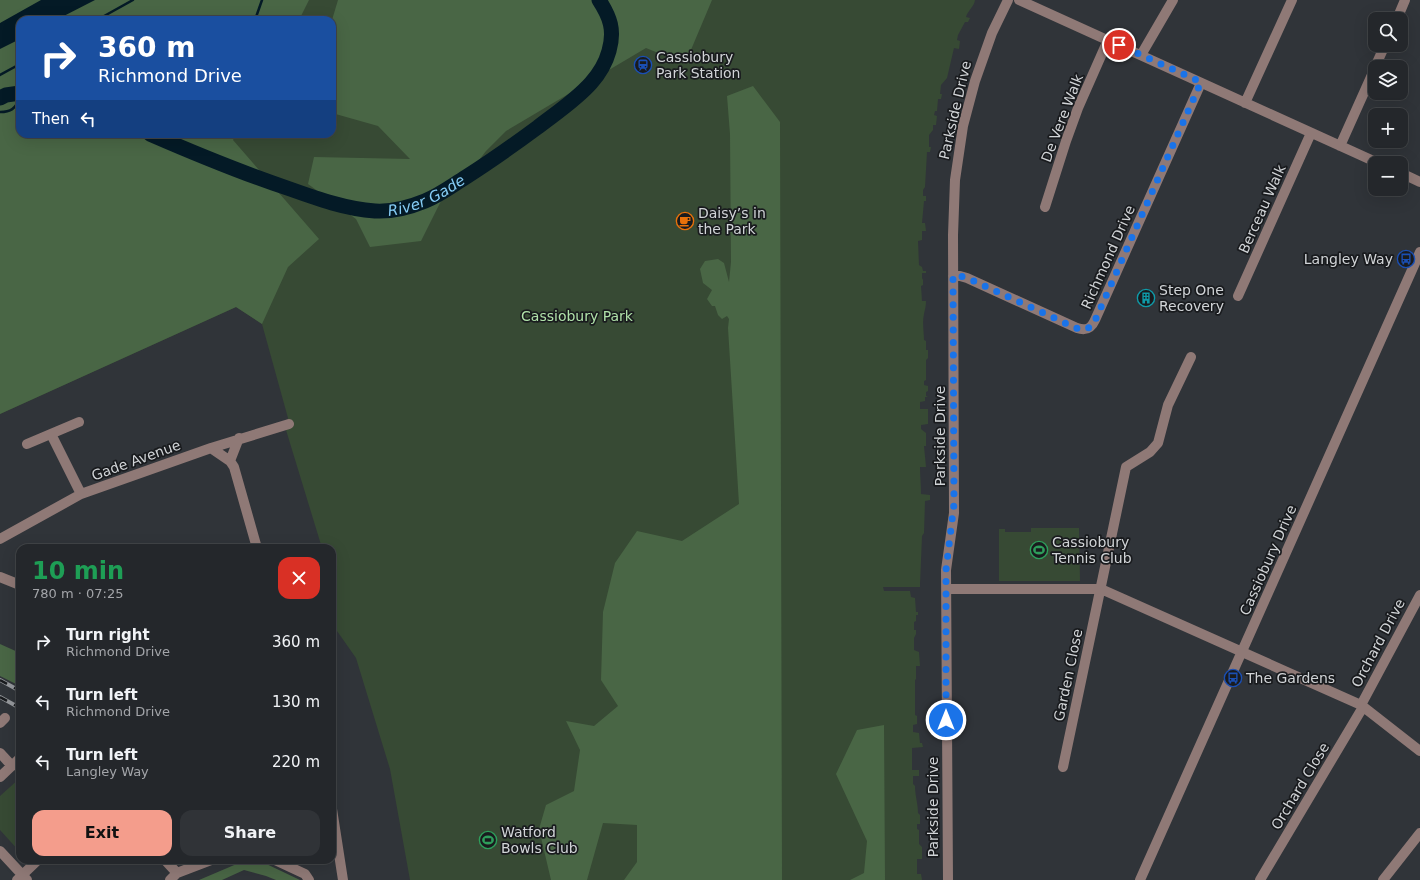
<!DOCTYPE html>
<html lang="en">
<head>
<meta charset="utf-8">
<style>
	:root { --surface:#24272b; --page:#303337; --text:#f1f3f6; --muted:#a3a5a9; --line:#414447; --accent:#f49d8c }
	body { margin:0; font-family:"DejaVu Sans",sans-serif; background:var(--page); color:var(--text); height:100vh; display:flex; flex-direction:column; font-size:15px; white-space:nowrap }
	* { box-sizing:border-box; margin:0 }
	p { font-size:13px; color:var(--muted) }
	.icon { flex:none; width:22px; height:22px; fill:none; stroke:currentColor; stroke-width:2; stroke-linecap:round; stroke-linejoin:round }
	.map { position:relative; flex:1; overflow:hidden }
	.drawer { position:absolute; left:16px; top:544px; width:320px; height:320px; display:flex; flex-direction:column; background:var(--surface); border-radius:12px; box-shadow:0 4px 16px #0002,0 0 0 1px var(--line) }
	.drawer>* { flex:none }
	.banner { position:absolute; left:16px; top:16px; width:320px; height:122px; border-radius:12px; box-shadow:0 4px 16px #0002,0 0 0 1px var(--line); background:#1a4fa0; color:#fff; overflow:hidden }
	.controls { position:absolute; left:1368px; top:12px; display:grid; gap:8px }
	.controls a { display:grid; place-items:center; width:40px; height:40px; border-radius:8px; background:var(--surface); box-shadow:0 4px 16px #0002,0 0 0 1px var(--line); font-size:20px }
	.pin { position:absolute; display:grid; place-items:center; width:34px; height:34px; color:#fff; margin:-17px; border:2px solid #fff; border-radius:50%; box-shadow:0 1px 4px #0007 }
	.me { position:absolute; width:44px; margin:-22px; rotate:0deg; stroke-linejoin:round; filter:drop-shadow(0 0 3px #0008) }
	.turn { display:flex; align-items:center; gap:14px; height:84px; padding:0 16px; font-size:18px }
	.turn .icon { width:52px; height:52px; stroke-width:2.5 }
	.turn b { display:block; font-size:28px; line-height:34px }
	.then { display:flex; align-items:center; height:38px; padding:0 16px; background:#0003; gap:8px; font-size:15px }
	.round { display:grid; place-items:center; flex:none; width:42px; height:42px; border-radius:12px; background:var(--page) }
	.overview { display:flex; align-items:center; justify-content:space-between; height:68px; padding:0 16px }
	h1 { font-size:24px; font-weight:600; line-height:30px; color:#1e9e55 }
	.button { display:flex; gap:8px; margin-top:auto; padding:8px 16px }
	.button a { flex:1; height:46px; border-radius:12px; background:var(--accent); color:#111; font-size:16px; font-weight:600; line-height:46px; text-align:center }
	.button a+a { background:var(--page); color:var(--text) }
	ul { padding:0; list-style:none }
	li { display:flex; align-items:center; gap:12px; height:60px; padding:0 16px }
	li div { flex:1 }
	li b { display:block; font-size:15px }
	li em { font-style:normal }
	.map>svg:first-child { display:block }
	.green { fill:#374a34 }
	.forest { fill:#496645 }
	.water { fill:#041a26 }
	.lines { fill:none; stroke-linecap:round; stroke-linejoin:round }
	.stream { stroke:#041a26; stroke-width:2.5 }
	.river { stroke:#041a26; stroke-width:15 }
	.minor { stroke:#8f7976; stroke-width:10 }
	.rail-casing { stroke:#95989c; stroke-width:4 }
	.rail { stroke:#191b1e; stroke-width:2.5; stroke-dasharray:8; stroke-linecap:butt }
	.route { stroke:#1a73e8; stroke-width:7; stroke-dasharray:0 12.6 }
	.labels { text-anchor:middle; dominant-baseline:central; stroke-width:3.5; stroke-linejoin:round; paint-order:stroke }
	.poi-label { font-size:14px; fill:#d1d4d7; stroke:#191b1e; text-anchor:start }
	.street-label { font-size:14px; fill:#d1d4d7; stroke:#191b1e }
	.park-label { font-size:14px; fill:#b0e1a9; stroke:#191b1e }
	.water-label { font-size:15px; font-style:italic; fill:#85ccf5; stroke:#191b1e }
</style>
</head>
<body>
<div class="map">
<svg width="1420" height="880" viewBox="0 0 1420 880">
	<rect width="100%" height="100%" fill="#303439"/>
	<path class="green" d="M95 0H975C974 7 968 10 966 17L970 18 968 22H965L958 35 957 40 960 41 959 49 954 48 947 78 941 85 940 94H942L941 99H938L937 111H935L934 115 937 116 936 125H933V130L929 135V147H931L930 152H927L925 187 923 190V196H926V201H924L922 223H925L926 231H922V240L918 241 919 265 922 267 923 271H926V273H922V278L923 280V285L921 286 922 301H926C926 306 925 309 924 314 922 322 924 332 924 340L926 341V350H928V358L926 360V380L924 381V385L928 386V391L926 392V396L928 397H925V401L920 402V409H928V424L921 425V429L926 433V446H924L926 467H920C920 476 921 485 921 494L930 495V500L925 501 924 533 922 536 920 584V587H883L884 591H910L911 597 915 598 916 612H918V615H916V621L914 622V630H916V634L914 638V650L919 652 920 666H916V679L915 680V715L917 716V724L913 725V732L919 733 920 743H922L923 747 912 748V770H919V776H913V784L915 786C915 796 918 803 918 813L920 815V824H917V829L919 830V844L922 847V859H917V874H921L922 880H410L390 769 356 658 337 631 332 614V548H322L286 430 288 418 262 324 236 307 0 414 20 134H332V20H56Z
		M1031 528H1079L1080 581H999V529H1005V532H1031Z
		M20 778V852L0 830V796Z"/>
	<path class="forest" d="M0 0H309L299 20H20V134H236L233 140 319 239 288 267 262 324 236 307 0 414Z
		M338 0H712L685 64 646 48 506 131 486 151 466 177 447 189 421 241 370 247 356 219 308 184 314 157 410 159 378 126 332 113V20Z
		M753 86 780 122 782 880H624L637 862V825L603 823 587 880H551L539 829 546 805 574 791 580 750 566 721 594 726 618 706 601 680 603 612 615 563 637 531 682 541 739 504 728 328 729 319 727 316 722 319 718 315 715 306H712L707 299 712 290 703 283 700 269 705 261 718 259 724 263 729 282 731 262 730 134 727 96Z
		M0 644 20 653V686L0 676Z
		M884 725 885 880H850L864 873 867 841 836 774 857 730Z
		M246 860H258L300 880H276L266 876 244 870 222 880H199Z"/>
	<path class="water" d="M41 0H95L56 20H20V39L0 49V23Z"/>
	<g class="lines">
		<path class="stream" d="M97 20 133 0
			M255 20 262 0
			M0 75 20 64
			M14 94 20 83
			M0 112C11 112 15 109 20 98"/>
		<g class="river">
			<path d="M0 98 6 95 20 93"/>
			<path id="s1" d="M150 134C196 154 242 173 290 189 318 199 346 209 375 211 393 212 408 208 425 201 440 195 453 185 466 177 491 161 515 144 538 127 556 113 576 100 591 83 599 74 606 62 609 51 615 30 610 17 599 0"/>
		</g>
		<path class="minor" d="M1019 0 1378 163
			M1397 19 1405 0
			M1141 55 1173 0
			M1375 67 1385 45
			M1245 103 1292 0
			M1340 146 1375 68
			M1401 173 1420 182
			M1045 207 1066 141 1078 108 1108 40
			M953 276H960L967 278 1077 328C1086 331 1091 329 1095 320L1201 83
			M1238 296 1311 133
			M51 434 81 494
			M27 444 79 422
			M211 448 230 461 234 467 257 548
			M230 461 239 438
			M0 539 81 494 211 448 289 424
			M0 577 20 585
			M947 589H1101L1361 705 1420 751
			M1361 705 1420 595
			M0 723 5 718
			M0 753 12 766
			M1063 767 1126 467 1150 452 1158 443 1168 405 1191 357
			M0 777 20 758
			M332 809 343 880
			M0 851 27 880
			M165 860 177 873
			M275 860 305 874 309 880
			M17 880 38 860
			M170 880 177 873 211 860
			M948 880 946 570 954 513 953 235 955 180 963 126 975 81 992 33 1008 0
			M1140 880 1420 252
			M1260 880 1363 707
			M1383 880 1420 833"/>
		<defs>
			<path id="rail" d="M0 680 20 691
				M0 697 20 708"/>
		</defs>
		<use href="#rail" class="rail-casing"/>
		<use href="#rail" class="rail"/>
	</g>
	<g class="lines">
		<path class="route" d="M946 720V570L954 504 953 276H960L967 278 1076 328 1085 330 1093 325 1201 82 1119 45"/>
	</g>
	<defs>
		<symbol id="station-ring" viewBox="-11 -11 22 22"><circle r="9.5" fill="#191b1e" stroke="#1a4fb4" stroke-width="1.5"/><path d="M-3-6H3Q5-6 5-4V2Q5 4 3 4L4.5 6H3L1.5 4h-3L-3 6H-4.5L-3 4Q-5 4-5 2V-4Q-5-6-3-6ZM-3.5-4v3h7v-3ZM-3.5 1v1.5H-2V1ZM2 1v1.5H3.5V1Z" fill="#1a4fb4"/></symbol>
		<symbol id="cafe-ring" viewBox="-11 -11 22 22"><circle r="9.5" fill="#191b1e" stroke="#e8710a" stroke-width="1.5"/><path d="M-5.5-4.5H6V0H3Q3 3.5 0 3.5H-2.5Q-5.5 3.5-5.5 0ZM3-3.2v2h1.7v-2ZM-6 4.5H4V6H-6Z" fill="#e8710a"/></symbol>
		<symbol id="bus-ring" viewBox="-11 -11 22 22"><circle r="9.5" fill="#191b1e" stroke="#1a4fb4" stroke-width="1.5"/><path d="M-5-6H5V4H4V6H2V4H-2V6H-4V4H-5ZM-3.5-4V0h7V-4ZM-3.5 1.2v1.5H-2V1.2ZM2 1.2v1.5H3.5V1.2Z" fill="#1a4fb4"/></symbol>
		<symbol id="building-ring" viewBox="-11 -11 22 22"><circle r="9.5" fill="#191b1e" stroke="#0f9aa8" stroke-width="1.5"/><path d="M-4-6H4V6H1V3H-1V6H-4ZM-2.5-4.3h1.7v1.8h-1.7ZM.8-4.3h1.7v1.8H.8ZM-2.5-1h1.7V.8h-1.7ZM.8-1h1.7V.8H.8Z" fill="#0f9aa8"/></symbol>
		<symbol id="stadium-ring" viewBox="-11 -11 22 22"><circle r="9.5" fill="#191b1e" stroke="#2e9e5b" stroke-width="1.5"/><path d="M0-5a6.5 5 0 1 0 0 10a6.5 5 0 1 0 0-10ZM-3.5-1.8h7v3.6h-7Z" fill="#2e9e5b"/></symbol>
	</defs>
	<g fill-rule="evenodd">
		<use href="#station-ring" x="633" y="55" width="20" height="20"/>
		<use href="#cafe-ring" x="675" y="211" width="20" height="20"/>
		<use href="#bus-ring" x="1396" y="249" width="20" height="20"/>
		<use href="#building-ring" x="1136" y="288" width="20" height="20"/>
		<use href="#stadium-ring" x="1029" y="540" width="20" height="20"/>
		<use href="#bus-ring" x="1223" y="668" width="20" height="20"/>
		<use href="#stadium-ring" x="478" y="830" width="20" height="20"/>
	</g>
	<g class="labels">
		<g class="poi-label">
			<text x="656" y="57">Cassiobury<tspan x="656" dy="16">Park Station</tspan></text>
			<text x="698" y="213">Daisy’s in<tspan x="698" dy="16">the Park</tspan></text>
			<text x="1393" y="259" text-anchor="end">Langley Way</text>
			<text x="1159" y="290">Step One<tspan x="1159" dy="16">Recovery</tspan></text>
			<text x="1052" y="542">Cassiobury<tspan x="1052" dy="16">Tennis Club</tspan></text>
			<text x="1246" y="678">The Gardens</text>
			<text x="501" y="832">Watford<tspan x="501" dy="16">Bowls Club</tspan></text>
		</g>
		<g class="street-label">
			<text transform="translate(955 110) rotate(-77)">Parkside Drive</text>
			<text transform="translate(1062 118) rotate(-69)">De Vere Walk</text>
			<text transform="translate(1262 209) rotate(-66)">Berceau Walk</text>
			<text transform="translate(1108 257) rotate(-66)">Richmond Drive</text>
			<text transform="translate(940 436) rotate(-90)">Parkside Drive</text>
			<text transform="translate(136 460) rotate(-20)">Gade Avenue</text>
			<text transform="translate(1268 560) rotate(-66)">Cassiobury Drive</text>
			<text transform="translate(1378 643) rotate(-62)">Orchard Drive</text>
			<text transform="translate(1068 675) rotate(-78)">Garden Close</text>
			<text transform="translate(1300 786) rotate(-59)">Orchard Close</text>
			<text transform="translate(933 807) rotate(-90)">Parkside Drive</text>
		</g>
		<g class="park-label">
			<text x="577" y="316">Cassiobury Park</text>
		</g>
		<g class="water-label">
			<text stroke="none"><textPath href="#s1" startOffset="293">River Gade</textPath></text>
		</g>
	</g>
</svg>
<div class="controls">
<a><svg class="icon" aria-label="search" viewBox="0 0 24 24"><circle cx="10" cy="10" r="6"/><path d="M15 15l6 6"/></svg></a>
<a><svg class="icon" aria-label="layers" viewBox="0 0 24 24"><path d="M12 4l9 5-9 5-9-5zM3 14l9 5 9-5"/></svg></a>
<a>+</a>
<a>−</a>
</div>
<div class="pin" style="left:1119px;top:45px;background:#d93025"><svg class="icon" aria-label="arrive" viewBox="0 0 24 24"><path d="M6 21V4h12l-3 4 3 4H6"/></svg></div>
<svg class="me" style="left:946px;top:720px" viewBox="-20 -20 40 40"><circle r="17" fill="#1a73e8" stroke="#fff" stroke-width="3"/><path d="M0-11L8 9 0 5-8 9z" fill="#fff"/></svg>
<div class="banner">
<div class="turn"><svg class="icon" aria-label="right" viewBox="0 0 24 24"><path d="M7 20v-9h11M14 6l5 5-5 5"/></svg><div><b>360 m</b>Richmond Drive</div></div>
<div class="then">Then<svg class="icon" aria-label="left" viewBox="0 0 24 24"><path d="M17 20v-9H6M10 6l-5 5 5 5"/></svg></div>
</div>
<section class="drawer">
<div class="overview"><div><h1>10 min</h1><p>780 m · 07:25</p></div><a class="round" style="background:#d93025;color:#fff"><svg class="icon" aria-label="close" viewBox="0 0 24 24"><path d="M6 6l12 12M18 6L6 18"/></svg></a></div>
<ul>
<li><svg class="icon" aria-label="right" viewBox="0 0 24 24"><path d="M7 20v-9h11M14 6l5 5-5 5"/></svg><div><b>Turn right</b><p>Richmond Drive</p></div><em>360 m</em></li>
<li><svg class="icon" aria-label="left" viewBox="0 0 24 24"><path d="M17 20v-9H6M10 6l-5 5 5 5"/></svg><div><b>Turn left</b><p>Richmond Drive</p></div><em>130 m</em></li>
<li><svg class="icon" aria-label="left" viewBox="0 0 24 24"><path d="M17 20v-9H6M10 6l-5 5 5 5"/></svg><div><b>Turn left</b><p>Langley Way</p></div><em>220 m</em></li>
</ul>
<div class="button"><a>Exit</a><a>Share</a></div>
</section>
</div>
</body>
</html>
